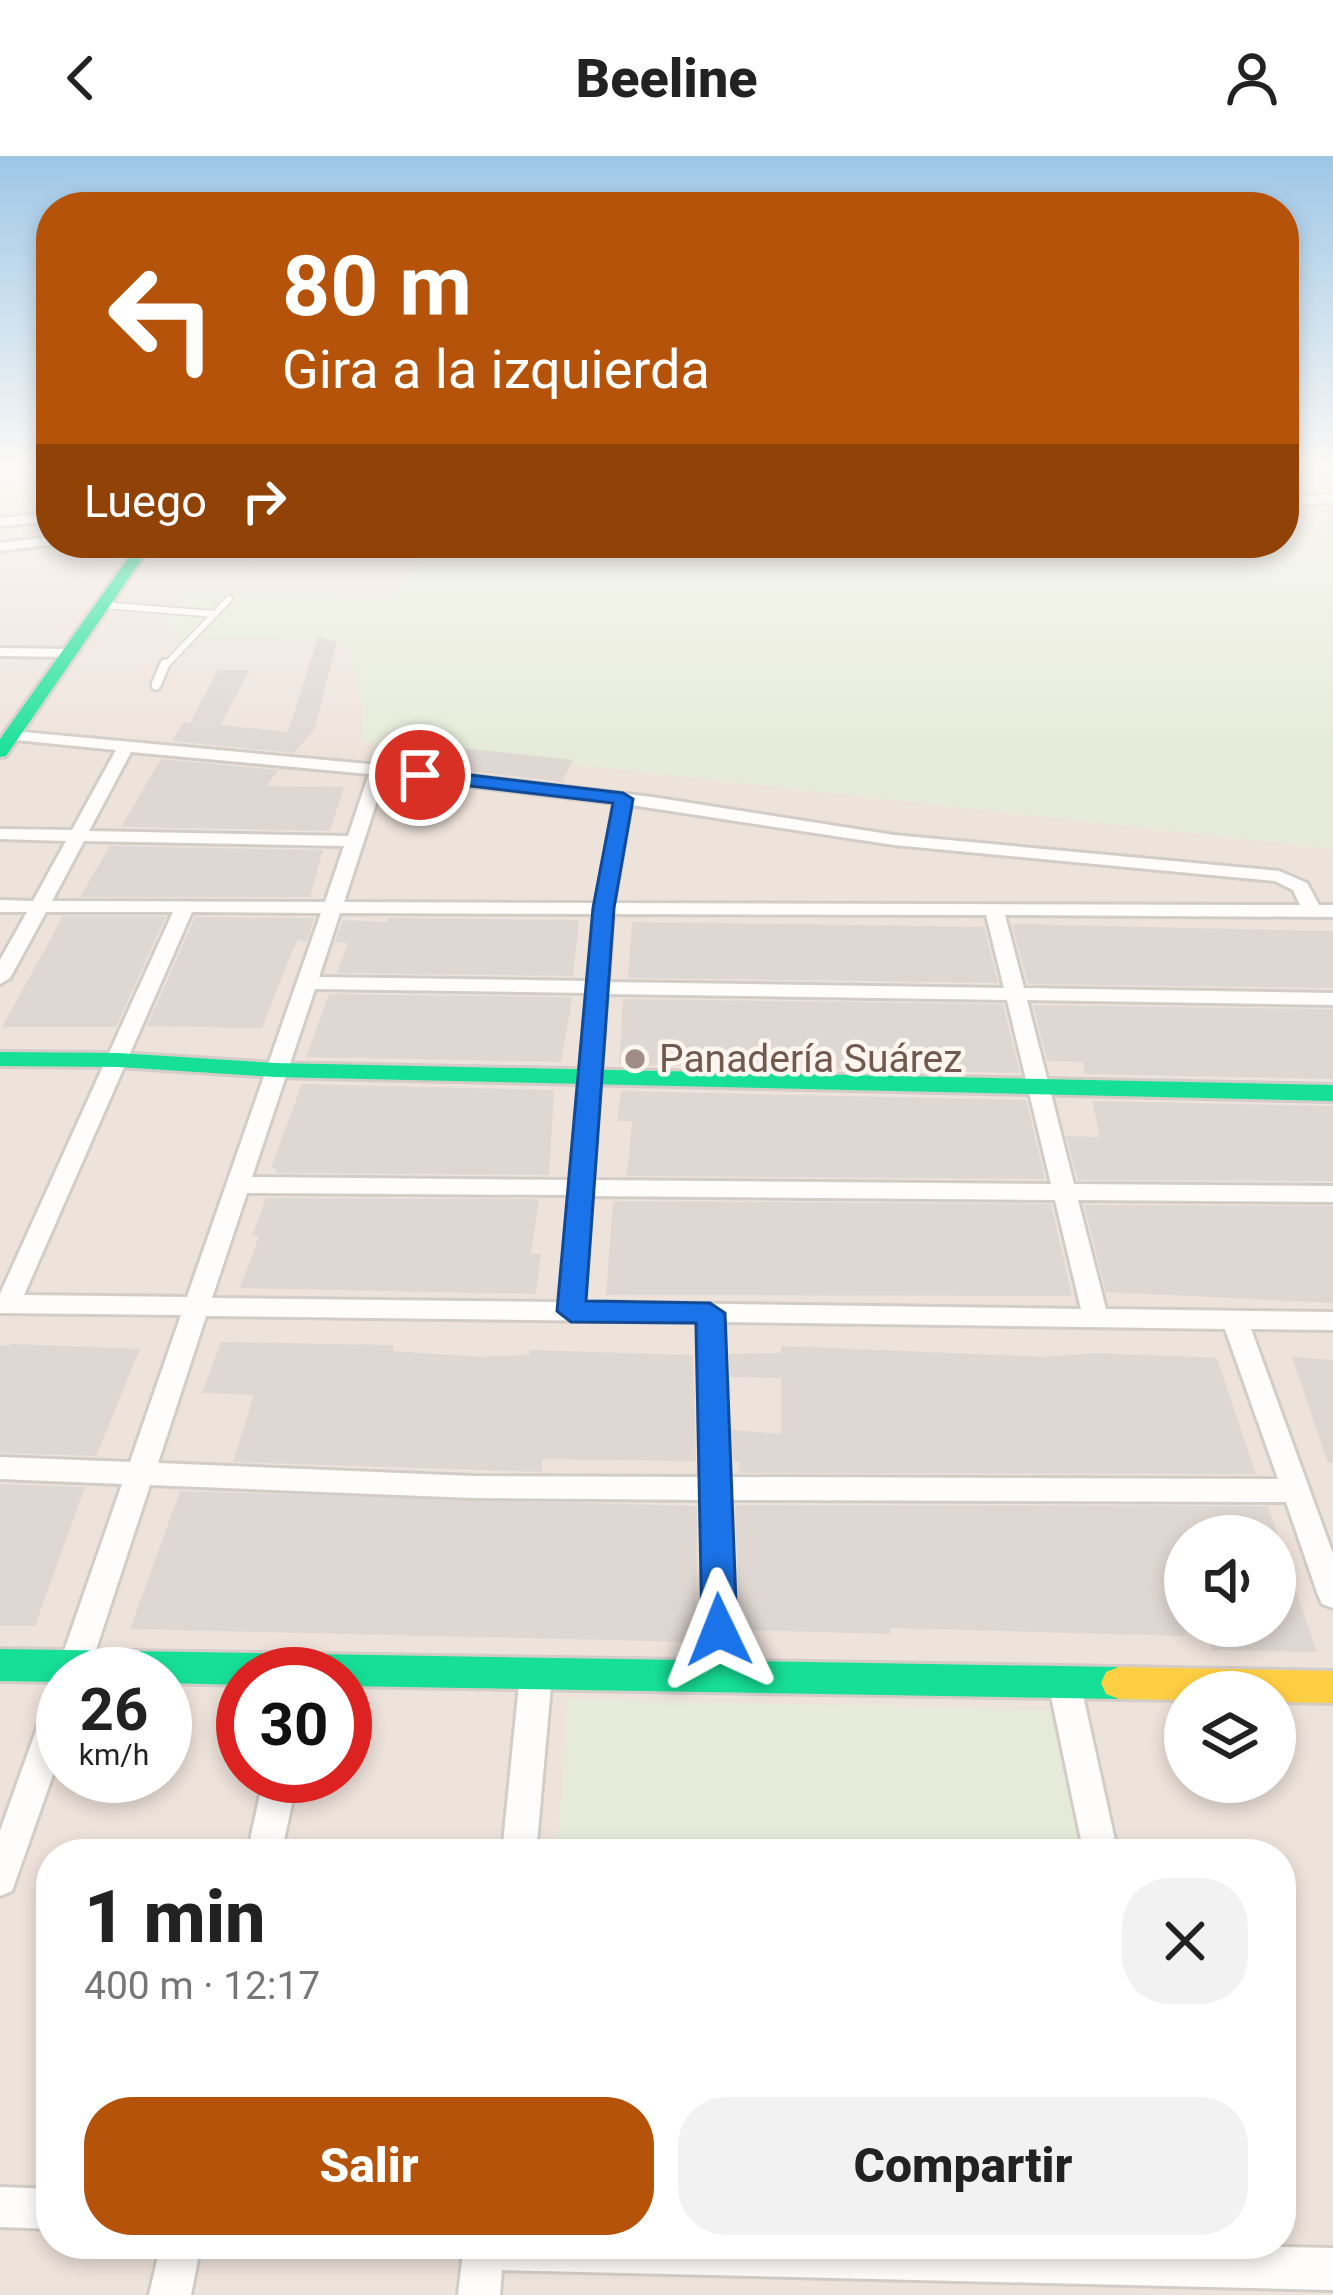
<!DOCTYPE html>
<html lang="es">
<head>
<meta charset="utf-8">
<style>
	:root { --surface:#fff; --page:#f2f2f2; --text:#222; --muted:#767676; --accent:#b45309 }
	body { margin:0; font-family:Roboto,sans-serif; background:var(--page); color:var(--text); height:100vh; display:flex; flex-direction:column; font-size:45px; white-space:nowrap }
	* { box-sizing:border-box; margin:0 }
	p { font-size:39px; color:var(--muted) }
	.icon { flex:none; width:66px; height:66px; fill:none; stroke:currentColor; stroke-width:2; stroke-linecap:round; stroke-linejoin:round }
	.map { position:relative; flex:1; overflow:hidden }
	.details { position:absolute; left:36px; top:1683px; width:1260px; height:420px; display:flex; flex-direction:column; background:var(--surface); border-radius:48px; box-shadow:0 6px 18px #0003 }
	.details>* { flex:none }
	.hud { position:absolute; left:36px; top:36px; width:1263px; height:366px; border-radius:48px; box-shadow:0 6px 18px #0003; background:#b45309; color:#fff; overflow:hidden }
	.controls { position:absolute; left:1164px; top:1359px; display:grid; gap:24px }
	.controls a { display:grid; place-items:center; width:132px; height:132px; border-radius:50%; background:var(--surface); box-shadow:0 6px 18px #0003; font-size:60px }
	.speed { position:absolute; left:36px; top:1491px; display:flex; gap:24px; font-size:60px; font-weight:700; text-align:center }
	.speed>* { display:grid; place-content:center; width:156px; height:156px; border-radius:50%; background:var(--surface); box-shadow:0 6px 18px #0003; line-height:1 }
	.speed small { font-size:30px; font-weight:400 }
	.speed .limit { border:18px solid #d22; background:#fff; color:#111 }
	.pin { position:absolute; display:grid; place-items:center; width:102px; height:102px; color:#fff; margin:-51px; border:6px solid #fff; border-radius:50%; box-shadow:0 3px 12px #0007 }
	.me { position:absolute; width:132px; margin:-66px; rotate:358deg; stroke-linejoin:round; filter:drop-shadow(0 0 9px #0008) }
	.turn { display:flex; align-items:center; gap:42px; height:252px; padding:0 48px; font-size:54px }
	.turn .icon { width:156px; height:156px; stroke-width:2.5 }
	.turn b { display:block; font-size:84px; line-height:102px }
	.then { display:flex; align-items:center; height:114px; padding:0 48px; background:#0003; gap:24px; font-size:45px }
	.round { display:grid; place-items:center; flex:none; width:126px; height:126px; border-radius:48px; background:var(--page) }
	.summary { display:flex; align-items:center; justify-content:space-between; height:204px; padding:0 48px }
	h1 { font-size:72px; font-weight:800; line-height:90px }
	.primary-button { display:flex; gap:24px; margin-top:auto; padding:24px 48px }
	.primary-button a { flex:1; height:138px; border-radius:48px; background:var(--accent); color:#fff; font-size:48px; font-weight:800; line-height:138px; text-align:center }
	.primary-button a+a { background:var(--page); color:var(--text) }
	header { display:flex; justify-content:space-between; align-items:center; height:156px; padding:0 48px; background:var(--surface); font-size:54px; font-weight:800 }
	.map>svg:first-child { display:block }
	.residential { fill:#eee3db; fill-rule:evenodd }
	.green { fill:#e5ebd8 }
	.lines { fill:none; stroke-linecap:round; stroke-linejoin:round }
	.canal { fill:#d0e4e5; fill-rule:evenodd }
	.building { fill:#dfd7d2 }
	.lane-far1-casing { stroke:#d3cdc7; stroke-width:9 }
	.lane-casing { stroke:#d3cdc7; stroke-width:14 }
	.street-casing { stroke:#d3cdc7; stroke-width:6 }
	.fast-casing { stroke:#d4cdc7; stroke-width:6 }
	.slow-casing { stroke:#d4cdc7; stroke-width:6 }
	.lane-far1 { stroke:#fefdfc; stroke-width:6 }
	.lane { stroke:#fefdfc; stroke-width:9 }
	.street { fill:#fefdfc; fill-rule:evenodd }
	.fast { fill:#16e098; fill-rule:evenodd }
	.slow { fill:#ffcf43; fill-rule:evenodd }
	.route { fill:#1a73e8; stroke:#114b97; stroke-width:3 }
	.poi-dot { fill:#a08e86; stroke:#fdf6ee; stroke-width:4.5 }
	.labels { text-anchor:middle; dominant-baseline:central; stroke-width:9; stroke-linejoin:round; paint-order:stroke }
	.poi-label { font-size:39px; fill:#71594f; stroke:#fdf6ee; text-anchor:start }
</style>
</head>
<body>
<header><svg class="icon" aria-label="back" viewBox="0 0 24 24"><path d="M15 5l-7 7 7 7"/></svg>Beeline<svg class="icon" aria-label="person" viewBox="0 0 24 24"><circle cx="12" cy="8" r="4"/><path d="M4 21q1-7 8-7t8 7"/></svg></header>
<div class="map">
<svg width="1333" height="2139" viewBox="0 0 1333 2139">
	<rect width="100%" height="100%" fill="#f6f1ec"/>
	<path class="residential" d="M0 306H51V387H1284V306H1333V2139H0ZM1185 1380H1275V1470H1185ZM63 1518H165V1620H63ZM243 1518H345V1620H243ZM1185 1536H1275V1626H1185ZM51 1698H1281V2088H51Z"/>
	<path class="green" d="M1333 368V693L362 585 363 555 348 487 250 481 182 484 161 460 186 438 392 440 435 387H1284V370Z
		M568 1543 1050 1554 1081 1698H557Z"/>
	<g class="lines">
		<path class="canal" d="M1333 312V322L1284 324V314Z"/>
	</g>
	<path class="building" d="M318 481 337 486 314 574 294 597 172 585 184 566 190 567 218 514H250L220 569 288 576Z
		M451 591 573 604 562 626 435 611Z
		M161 603 279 614 266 630 344 631 330 675 121 671Z
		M110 690 323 694 310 741H80Z
		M63 760H166L116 871H2Z
		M195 761 314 762 307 785 298 784 290 801 262 872 147 870Z
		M388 762 579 764 573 820 337 817 348 787 335 786 343 764 387 766Z
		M632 766 984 771 998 827 628 822Z
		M1012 768 1333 775V832L1028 828Z
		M329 838 571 841 572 844 561 906 306 901Z
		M623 843 1003 848 1020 917 624 908 619 906Z
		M1033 849 1333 853V923L1085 918 1083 906 1047 905Z
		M302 928 554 934 549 1019 276 1017 277 1013 271 1012Z
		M621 935 1026 944 1045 1023 627 1020 632 965H617Z
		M1092 945 1333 950V1025L1078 1024 1066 980 1100 981Z
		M266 1042 539 1043 531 1098H541L536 1138 240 1132 259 1080H252Z
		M613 1045 1051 1048 1072 1140 606 1139Z
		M1084 1049 1333 1050V1147L1106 1136Z
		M221 1186 393 1189V1195L482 1201 529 1199 530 1194 693 1199 696 1305 542 1303V1316L233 1306 254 1239 202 1237Z
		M15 1188 140 1193 96 1300 0 1297V1190Z
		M781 1190 1046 1201 1094 1197 1217 1202 1256 1318 739 1317 740 1306H733L732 1274 781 1278V1222L730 1221 729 1198 781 1197Z
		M1292 1201 1333 1204V1306L1328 1307Z
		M0 1328 85 1331 35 1470H0Z
		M180 1335 697 1350 696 1486 130 1473Z
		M739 1349 1268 1350 1278 1380H1185V1480L890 1472V1478L740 1474 735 1352Z
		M1279 1386 1317 1496 1212 1494 1206 1470H1275V1387Z"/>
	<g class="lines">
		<defs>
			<path id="lane-far1" d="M103 449 215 458
				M164 511 229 443"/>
			<path id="lane" d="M156 529 165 508"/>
			<path id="street" d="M0 306H10L0 314Z
				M1333 339V347L1284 349V341Z
				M51 357V365L0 370V362Z
				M51 381V387L55 388 0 395V387Z
				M0 492 70 493 77 497 70 501 0 500Z
				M12 575 379 609 652 641 894 679 1279 715 1307 727 1319 749H1333V761L1005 759 1024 832 1333 837V849L1027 844 1074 1028 1333 1030V1046L1078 1044 1106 1153 1333 1156V1174L1251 1173 1333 1398V1452L1322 1448 1318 1439 1286 1346 730 1344 737 1521 732 1531 721 1535 710 1531 705 1521 701 1344 473 1342 150 1329 88 1518H63L61 1528 56 1518 122 1328 0 1323V1301L130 1306 181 1159 0 1157V1138L173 756H46L10 822 0 828V804L27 756H0V744L33 745 66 685 0 683V673L72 674 116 594 6 583 4 580ZM131 596 369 618 348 680 89 675ZM385 620 614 647 596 747 344 746ZM631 649 894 689 1275 725 1293 734 1300 749 614 747ZM84 685 344 690 325 746 52 745ZM192 756 321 757 187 1141 24 1139ZM340 757 594 758 588 825 319 821ZM613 758 986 759 1004 832 608 826ZM315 833 587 837 570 1024 252 1021ZM607 838 1007 844 1051 1028 593 1024ZM247 1037 569 1039 559 1146 212 1142ZM592 1040 1055 1044 1081 1153 584 1146ZM206 1160 697 1166 701 1321 473 1320 158 1307ZM723 1166 1225 1173 1278 1323 729 1321Z
				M536 1504 547 1508 552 1518 536 1698H502L520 1518 525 1508Z
				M1064 1512 1075 1516 1080 1526 1118 1698H1084L1048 1526 1053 1516Z
				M63 1530V1590L12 1735 0 1740V1675L47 1544 52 1534Z
				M264 1620H298L281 1698H247Z
				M0 2031 51 2033V2073L0 2071Z
				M161 2088H201L191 2139H149Z
				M464 2088H1148L1333 2092V2134L502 2114 500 2139H458Z"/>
			<path id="fast" d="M139 387H153L6 600 0 601V583Z
				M0 896 118 897 275 907 1333 929V945L275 921 118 911 0 910Z
				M0 1493 1119 1511 1132 1516 1137 1527 1132 1538 1119 1543 345 1530V1518H243V1529L165 1527V1518H63V1526L0 1525Z"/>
			<path id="slow" d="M1119 1511 1333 1515V1547L1275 1546V1536H1185V1544L1119 1543 1106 1538 1101 1527 1106 1516Z"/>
		</defs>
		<use href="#lane-far1" class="lane-far1-casing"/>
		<use href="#lane" class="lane-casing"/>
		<use href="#street" class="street-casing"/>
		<use href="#fast" class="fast-casing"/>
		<use href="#slow" class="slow-casing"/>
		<use href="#lane-far1" class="lane-far1"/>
		<use href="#lane" class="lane"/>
		<use href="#street" class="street"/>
		<use href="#fast" class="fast"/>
		<use href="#slow" class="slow"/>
	</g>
	<linearGradient id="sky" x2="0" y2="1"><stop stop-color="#9ec7e7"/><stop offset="0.51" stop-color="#fbf9f6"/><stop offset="1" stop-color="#fbf9f6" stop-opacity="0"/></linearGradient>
	<rect width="1333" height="605" fill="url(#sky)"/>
	<path class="route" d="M420 613 623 637 633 643 614 752 586 1145 710 1147 725 1157 737 1474 732 1484 719 1489 707 1484 702 1474 696 1167 571 1166 557 1155 593 752 613 647 413 623 411 619Z"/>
	<circle class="poi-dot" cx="635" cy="903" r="12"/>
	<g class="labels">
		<g class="poi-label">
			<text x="659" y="903">Panadería Suárez</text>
		</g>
	</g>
</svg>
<div class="controls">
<a><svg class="icon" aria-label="sound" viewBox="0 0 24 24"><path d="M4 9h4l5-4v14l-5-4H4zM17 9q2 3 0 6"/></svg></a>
<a><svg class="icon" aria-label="layers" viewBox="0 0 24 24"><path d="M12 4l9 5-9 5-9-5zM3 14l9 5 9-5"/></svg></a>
</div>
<div class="speed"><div>26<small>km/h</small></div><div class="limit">30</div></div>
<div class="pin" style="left:420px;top:619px;background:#d93025"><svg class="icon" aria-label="arrive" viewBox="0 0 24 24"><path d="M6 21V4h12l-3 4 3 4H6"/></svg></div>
<svg class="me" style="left:719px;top:1474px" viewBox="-20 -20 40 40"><path d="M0-17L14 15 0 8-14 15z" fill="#1a73e8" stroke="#fff" stroke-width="4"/></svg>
<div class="hud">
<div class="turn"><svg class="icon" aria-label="left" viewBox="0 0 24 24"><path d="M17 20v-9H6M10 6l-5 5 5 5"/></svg><div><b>80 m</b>Gira a la izquierda</div></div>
<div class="then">Luego<svg class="icon" aria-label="right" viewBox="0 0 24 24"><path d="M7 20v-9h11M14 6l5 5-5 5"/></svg></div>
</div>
<section class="details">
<div class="summary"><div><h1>1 min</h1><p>400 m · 12:17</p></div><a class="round"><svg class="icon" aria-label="close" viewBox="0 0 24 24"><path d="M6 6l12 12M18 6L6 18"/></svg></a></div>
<div class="primary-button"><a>Salir</a><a>Compartir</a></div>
</section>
</div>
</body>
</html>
